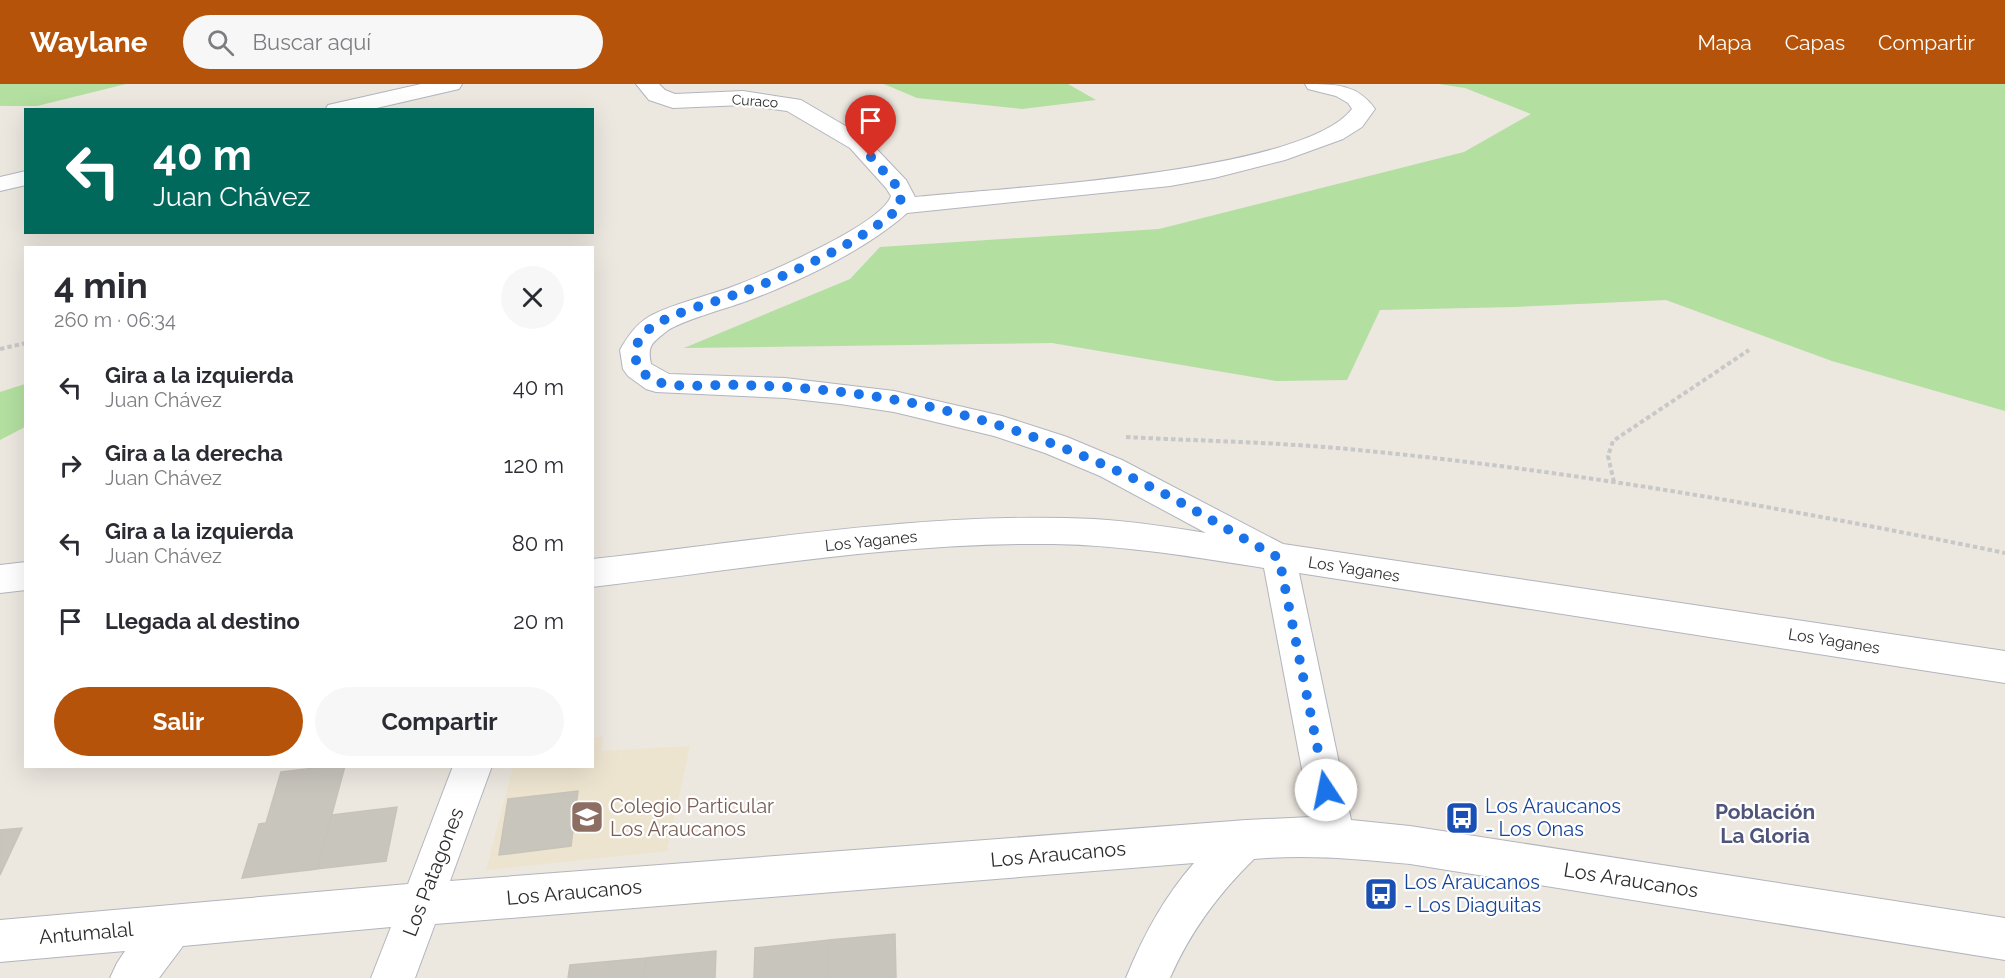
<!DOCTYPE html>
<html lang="es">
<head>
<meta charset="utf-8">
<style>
	:root { --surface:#fff; --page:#f7f7f7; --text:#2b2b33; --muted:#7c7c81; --accent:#b45309 }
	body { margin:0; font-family:Raleway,sans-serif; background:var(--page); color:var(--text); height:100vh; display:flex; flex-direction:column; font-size:22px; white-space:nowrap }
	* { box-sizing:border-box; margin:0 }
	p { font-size:20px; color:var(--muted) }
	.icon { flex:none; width:33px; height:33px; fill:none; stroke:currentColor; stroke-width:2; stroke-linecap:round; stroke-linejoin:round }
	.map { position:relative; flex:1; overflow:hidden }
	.details { position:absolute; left:24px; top:162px; width:570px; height:522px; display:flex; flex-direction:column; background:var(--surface); border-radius:0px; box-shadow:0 6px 24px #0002 }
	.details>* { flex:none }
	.hud { position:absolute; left:24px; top:24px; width:570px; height:126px; border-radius:0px; box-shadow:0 6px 24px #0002; background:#00695c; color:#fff; overflow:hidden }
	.pin { position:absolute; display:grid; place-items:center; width:51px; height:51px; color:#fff; margin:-62px -26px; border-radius:50% 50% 50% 0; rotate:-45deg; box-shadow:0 0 6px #0007 }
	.pin .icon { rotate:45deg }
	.me { position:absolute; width:66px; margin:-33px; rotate:349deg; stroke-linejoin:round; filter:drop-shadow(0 0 4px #0008) }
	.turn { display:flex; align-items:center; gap:21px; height:126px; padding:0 30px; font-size:27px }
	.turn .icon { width:78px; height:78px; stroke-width:2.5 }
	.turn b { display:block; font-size:42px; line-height:51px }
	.round { display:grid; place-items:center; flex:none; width:63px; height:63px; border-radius:32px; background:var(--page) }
	.head { display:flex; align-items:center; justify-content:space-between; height:102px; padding:0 30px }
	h1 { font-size:36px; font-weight:700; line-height:45px }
	.cta { display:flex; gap:12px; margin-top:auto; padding:12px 30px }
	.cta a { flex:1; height:69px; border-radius:36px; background:var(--accent); color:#fff; font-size:24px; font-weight:700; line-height:69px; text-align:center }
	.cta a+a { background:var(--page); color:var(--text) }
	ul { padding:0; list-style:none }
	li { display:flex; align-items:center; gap:18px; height:78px; padding:0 30px }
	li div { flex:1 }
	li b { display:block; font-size:22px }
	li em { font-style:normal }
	header { display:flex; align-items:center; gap:36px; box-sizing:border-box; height:84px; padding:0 30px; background:var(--accent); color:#fff }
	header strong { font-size:28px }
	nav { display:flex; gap:33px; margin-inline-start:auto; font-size:21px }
	.search { width:420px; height:54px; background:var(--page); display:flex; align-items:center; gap:15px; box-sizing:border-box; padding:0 21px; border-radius:33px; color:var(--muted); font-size:22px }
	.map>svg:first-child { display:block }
	.education { fill:#ede4d0 }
	.green { fill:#b3dfa0 }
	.building { fill:#c8c5bd; stroke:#c8c3b9; stroke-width:1.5 }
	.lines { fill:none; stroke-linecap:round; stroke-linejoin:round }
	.minor-casing { stroke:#b2b5be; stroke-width:2 }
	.path { stroke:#c8c8c8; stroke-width:4; stroke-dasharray:4.5 3; stroke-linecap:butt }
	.minor { fill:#fff; fill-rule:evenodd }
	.route { stroke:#1a73e8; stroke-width:10; stroke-dasharray:0 18 }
	.labels { text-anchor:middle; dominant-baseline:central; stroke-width:4.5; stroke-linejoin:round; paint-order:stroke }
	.far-street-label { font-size:14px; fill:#2c2c2c; stroke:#fff }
	.street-label { font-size:16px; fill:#2c2c2c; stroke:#fff }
	.near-education-label { font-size:20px; fill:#785e54; stroke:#fff; text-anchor:start }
	.near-transit-label { font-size:20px; fill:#164399; stroke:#fff; text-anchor:start }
	.near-street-label { font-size:20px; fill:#2c2c2c; stroke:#fff }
	.near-neighbourhood-label { font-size:21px; font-weight:bold; fill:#4f557a; stroke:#fff }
</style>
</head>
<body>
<header>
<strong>Waylane</strong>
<div class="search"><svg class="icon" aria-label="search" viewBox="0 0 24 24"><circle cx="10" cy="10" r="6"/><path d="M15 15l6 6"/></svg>Buscar aquí</div>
<nav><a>Mapa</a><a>Capas</a><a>Compartir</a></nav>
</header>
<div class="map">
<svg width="2005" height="894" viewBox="0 0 2005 894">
	<rect width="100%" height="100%" fill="#ece7df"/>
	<path class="education" d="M603 653 601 667 690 662 667 767 486 786 513 683 592 682 593 654Z"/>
	<path class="green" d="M0 0H126L37 22H0Z
		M884 0H1068L1096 16 1022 25 917 14Z
		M1439 0H2005V327L1832 277 1666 216 1515 223 1380 226 1347 296 1276 297 1052 259 684 264 850 195 880 163 1159 145 1464 68 1531 30 1465 4Z
		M25 300V343L0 356V308Z"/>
	<path class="building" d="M332 682H345L317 785 242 794 259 740 266 739 281 688Z
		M578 707 571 762 499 771 508 715Z
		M397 723 386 777 317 785 332 731Z
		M22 744 0 791V746Z
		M895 850 896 894H829V856Z
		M829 856V894H754L755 864Z
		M716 867 715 894H644L646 874Z
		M646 874 644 894H568L570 881Z"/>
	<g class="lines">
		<defs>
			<path id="minor" d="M421 0H462L459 5 368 26H325L328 21Z
				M636 0H659L665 6 675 10 743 7 801 16 866 54 906 96 915 113C1001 104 1303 89 1352 25L1348 19 1336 12 1308 5 1305 0C1335 0 1358 0 1375 25L1362 43 1343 55 1285 76 1214 94 1170 102 907 129C866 166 796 199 744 218 725 225 680 237 667 247 652 259 647 261 651 280L669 290 785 294 894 307 1002 332 1067 353 1122 376 1283 460 2005 567V599L1299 489 1351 736 1410 742 2005 834V876L1410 780C1357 775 1307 770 1254 775 1219 809 1190 848 1170 894H1126C1143 852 1164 813 1194 779L435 840 415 894H371L391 843 183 862 159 894H110L117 879 125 867 0 878V836L408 800 453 682H492L450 797 1246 736 1311 733 1264 484C1194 473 1124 461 1053 460 899 458 745 485 592 503V475C757 457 928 427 1094 435 1131 437 1169 443 1206 449L1100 392 1045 369 994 352 894 328 840 320 785 314 656 308 646 305 628 292 623 285 620 266C627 253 636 240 650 232 677 218 709 212 737 201 768 189 882 140 891 112L886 104 850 64 787 27 743 21 673 24 649 16Z
				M26 87V101L0 107V93Z
				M26 478V506L0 509V481Z"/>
		</defs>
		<use href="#minor" class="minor-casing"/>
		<path class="path" d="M0 265 26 259
			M1126 353C1200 357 1274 358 1348 365 1569 386 1787 424 2005 469
			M1614 398 1608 372 1613 357 1749 266"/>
		<use href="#minor" class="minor"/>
	</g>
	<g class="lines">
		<path class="route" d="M871 73 901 107 900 123C863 158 783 194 734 211 709 220 670 229 649 245 635 256 632 270 639 285 647 293 655 298 666 300 689 304 715 300 738 301 781 302 823 305 865 311 966 325 1066 360 1157 406 1198 427 1238 452 1279 474L1326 706"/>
	</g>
	<defs>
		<symbol id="school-square" viewBox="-11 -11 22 22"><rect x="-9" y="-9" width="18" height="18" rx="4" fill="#8d6e63" stroke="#fff"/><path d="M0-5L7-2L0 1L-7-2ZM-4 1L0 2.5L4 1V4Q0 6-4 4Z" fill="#fff"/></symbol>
		<symbol id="bus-square" viewBox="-11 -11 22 22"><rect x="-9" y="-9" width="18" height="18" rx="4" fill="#1a4fb4" stroke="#fff"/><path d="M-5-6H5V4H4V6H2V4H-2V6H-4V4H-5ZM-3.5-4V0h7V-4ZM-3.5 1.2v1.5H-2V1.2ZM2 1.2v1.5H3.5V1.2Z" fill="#fff"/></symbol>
	</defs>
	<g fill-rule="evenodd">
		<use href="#school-square" x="568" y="714" width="38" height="38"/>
		<use href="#bus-square" x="1443" y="715" width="38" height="38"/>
		<use href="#bus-square" x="1362" y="791" width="38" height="38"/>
	</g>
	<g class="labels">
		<g class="far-street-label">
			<text transform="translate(755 17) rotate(4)">Curaco</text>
		</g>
		<g class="street-label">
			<text transform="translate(871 457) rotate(-6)">Los Yaganes</text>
			<text transform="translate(1354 485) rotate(9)">Los Yaganes</text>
			<text transform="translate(1834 557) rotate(9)">Los Yaganes</text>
		</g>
		<g class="near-education-label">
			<text x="610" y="722">Colegio Particular<tspan x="610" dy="23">Los Araucanos</tspan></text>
		</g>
		<g class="near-transit-label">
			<text x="1485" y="722">Los Araucanos<tspan x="1485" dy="23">- Los Onas</tspan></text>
			<text x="1404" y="798">Los Araucanos<tspan x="1404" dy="23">- Los Diaguitas</tspan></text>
		</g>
		<g class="near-street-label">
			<text transform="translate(1058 770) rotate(-5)">Los Araucanos</text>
			<text transform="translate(433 788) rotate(-69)">Los Patagones</text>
			<text transform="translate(1631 796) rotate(9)">Los Araucanos</text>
			<text transform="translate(574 808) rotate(-5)">Los Araucanos</text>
			<text transform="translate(86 849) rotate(-5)">Antumalal</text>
		</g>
		<g class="near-neighbourhood-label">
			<text x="1765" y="727">Población<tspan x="1765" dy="24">La Gloria</tspan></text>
		</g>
	</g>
</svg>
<div class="pin" style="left:871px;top:73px;background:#d93025"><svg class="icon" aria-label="arrive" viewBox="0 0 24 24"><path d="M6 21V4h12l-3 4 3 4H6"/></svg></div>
<svg class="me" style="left:1326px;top:706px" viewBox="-20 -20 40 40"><circle r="19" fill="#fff"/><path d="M0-13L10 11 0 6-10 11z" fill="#1a73e8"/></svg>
<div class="hud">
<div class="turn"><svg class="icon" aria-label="left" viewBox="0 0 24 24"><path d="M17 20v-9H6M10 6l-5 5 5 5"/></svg><div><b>40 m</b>Juan Chávez</div></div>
</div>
<section class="details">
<div class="head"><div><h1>4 min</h1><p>260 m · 06:34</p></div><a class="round"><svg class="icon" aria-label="close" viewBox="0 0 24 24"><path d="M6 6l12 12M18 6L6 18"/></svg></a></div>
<ul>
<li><svg class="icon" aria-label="left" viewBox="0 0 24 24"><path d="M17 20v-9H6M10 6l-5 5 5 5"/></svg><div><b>Gira a la izquierda</b><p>Juan Chávez</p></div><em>40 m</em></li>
<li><svg class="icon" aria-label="right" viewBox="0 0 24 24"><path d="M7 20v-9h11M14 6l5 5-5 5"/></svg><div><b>Gira a la derecha</b><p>Juan Chávez</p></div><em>120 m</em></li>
<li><svg class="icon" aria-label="left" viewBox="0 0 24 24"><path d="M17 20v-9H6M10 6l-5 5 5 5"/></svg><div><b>Gira a la izquierda</b><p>Juan Chávez</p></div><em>80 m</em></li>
<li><svg class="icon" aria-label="arrive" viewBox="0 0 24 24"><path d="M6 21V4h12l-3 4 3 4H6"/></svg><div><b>Llegada al destino</b></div><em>20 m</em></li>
</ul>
<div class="cta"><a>Salir</a><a>Compartir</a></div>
</section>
</div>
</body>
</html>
